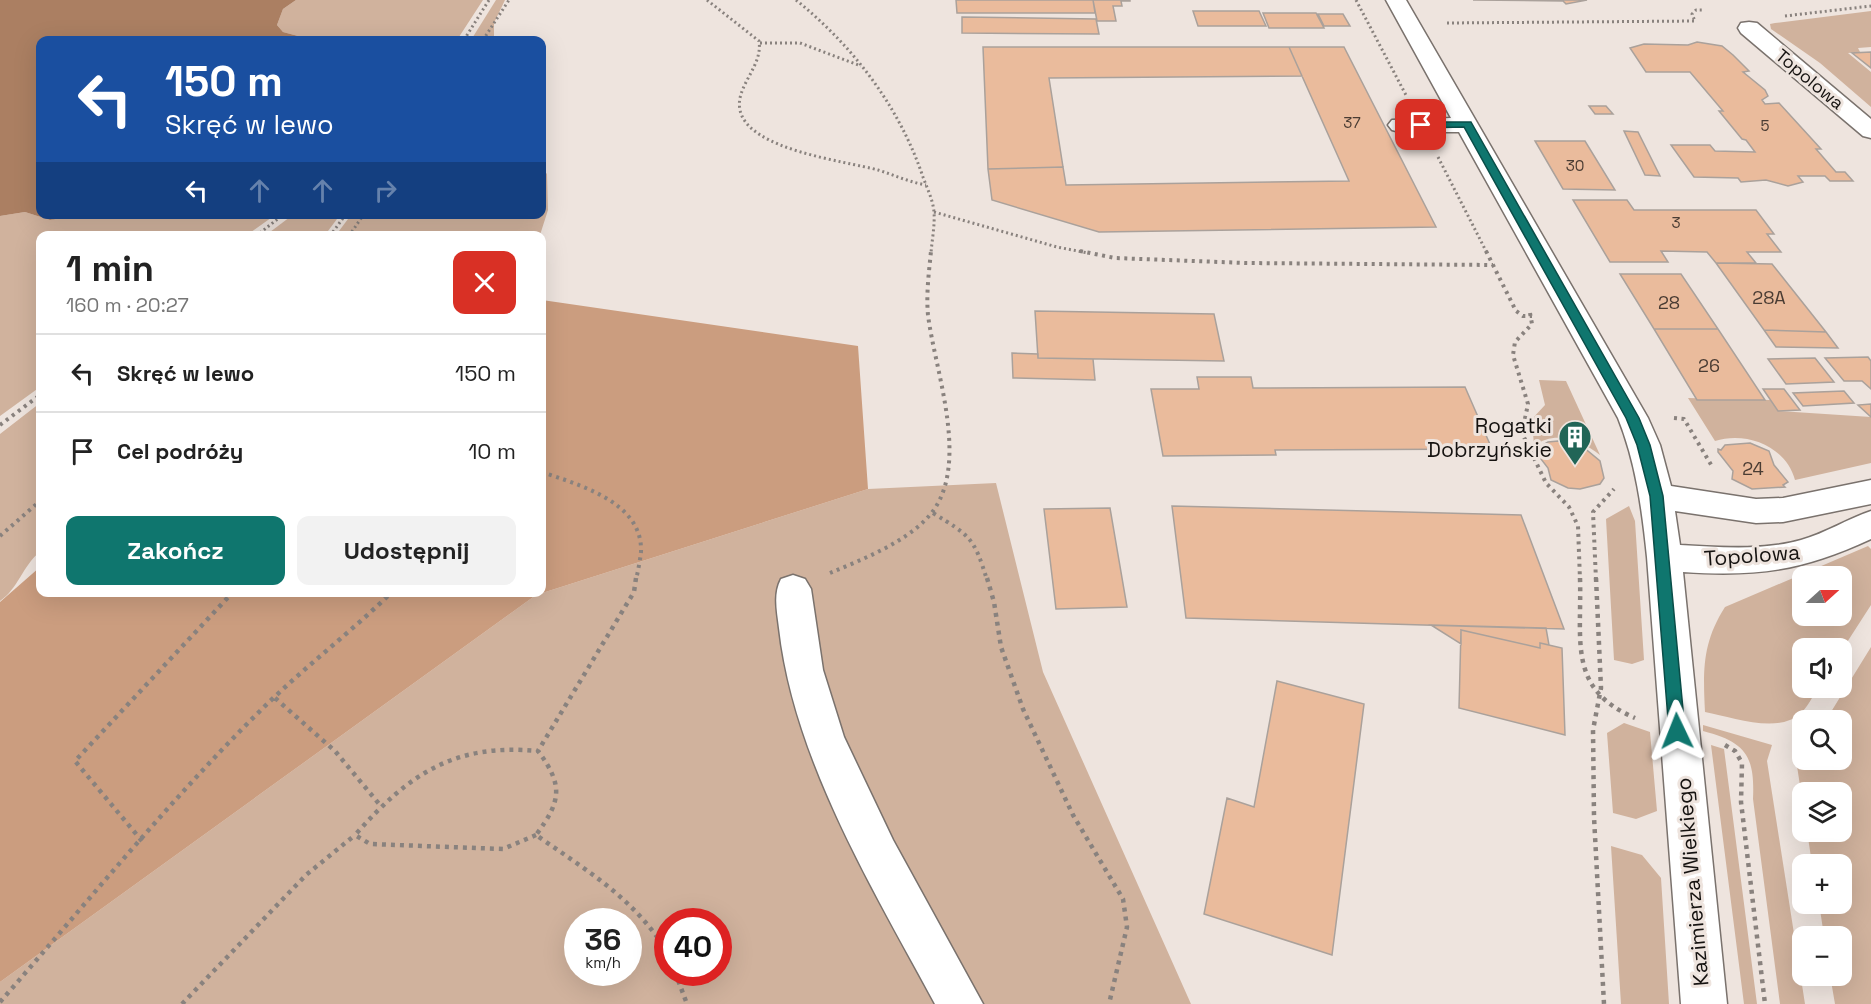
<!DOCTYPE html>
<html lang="pl">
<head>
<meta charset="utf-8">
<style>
	:root { --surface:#fff; --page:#f2f2f2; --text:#222; --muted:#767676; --line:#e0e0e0; --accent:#0f766e }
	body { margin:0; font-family:"Space Grotesk",sans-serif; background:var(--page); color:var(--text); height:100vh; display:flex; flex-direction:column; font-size:22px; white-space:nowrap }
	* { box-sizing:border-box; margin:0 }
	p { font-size:20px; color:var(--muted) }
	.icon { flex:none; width:33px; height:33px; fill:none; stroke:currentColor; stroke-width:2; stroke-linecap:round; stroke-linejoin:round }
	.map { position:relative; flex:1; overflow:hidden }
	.details { position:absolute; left:36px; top:231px; width:510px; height:366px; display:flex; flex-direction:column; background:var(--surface); border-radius:12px; box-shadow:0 6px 24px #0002 }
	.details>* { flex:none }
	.top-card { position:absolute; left:36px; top:36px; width:510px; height:183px; border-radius:12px; box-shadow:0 6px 24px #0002; background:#1a4fa0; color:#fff; overflow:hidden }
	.needle { width:39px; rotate:69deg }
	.fabs { position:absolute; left:1792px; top:566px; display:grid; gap:12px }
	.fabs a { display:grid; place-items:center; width:60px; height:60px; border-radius:12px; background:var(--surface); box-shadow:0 6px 24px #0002; font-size:30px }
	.speed { position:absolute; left:564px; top:908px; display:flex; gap:12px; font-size:30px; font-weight:700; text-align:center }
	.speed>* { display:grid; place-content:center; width:78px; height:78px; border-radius:50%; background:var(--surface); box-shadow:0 6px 24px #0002; line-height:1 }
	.speed small { font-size:15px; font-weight:400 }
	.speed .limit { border:9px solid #d22; background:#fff; color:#111 }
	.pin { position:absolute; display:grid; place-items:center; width:51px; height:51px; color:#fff; margin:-26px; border-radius:12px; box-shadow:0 3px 9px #0006 }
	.me { position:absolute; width:66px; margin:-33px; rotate:358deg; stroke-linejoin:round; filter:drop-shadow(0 0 4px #0008) }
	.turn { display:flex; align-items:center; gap:21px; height:126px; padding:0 30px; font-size:27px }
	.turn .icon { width:78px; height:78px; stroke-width:2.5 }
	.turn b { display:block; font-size:42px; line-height:51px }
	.lanes { display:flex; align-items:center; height:57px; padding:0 30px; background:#0003; justify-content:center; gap:30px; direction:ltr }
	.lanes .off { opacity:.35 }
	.round { display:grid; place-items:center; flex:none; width:63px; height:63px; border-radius:12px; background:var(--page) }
	.head { display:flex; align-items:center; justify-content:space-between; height:102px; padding:0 30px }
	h1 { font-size:36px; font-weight:700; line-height:45px }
	.cta { display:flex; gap:12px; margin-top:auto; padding:12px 30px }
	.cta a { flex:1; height:69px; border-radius:12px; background:var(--accent); color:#fff; font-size:24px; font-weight:700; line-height:69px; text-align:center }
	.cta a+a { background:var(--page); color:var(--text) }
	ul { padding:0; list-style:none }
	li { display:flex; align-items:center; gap:18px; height:78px; padding:0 30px; border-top:2px solid var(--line) }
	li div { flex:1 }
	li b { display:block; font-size:22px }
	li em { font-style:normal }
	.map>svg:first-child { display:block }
	.green { fill:#d0b29d; fill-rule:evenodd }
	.forest { fill:#cb9d7f }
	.water { fill:#ab7f62 }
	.building { fill:#eabb9c; stroke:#aaa19b; stroke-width:1.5 }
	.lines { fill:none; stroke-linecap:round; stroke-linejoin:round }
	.minor-casing { stroke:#7a726d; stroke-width:3 }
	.path-far2 { stroke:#89827e; stroke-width:3; stroke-dasharray:2 3; stroke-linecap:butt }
	.path-far1 { stroke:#89827e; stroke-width:4; stroke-dasharray:3 4.5; stroke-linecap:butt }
	.path { stroke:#89827e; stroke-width:4.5; stroke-dasharray:4 5; stroke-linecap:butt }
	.minor { fill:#fff; fill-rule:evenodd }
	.route { fill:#0f766e; stroke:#0a4d48; stroke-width:1.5 }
	.labels { text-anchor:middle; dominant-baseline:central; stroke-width:6; stroke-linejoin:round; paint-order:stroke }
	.far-number-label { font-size:15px; fill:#4a3c33 }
	.far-street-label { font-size:18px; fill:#151210; stroke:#eee4de }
	.number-label { font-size:18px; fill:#4a3c33 }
	.poi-label { font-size:21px; fill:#151210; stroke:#eee4de; text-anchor:end }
	.street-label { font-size:21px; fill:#151210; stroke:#eee4de }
</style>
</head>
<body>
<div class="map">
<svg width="1871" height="1004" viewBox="0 0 1871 1004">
	<rect width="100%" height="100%" fill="#eee4de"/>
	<path class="green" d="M296 0H483L457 40H299L298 36 283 32 277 25 283 9Z
		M496 0H505L494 23V40H471Z
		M1871 11V47L1858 48 1860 52 1848 53 1871 72V107L1820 63 1771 29 1770 24 1775 23Z
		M542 168 547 174 548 210 540 235H336L351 215 542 214Z
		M25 212 50 220 70 214 275 215 247 235 40 236V387L0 416V216Z
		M294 214H340V215L325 235H266Z
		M1539 380 1566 381 1600 455C1581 440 1555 430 1534 446L1532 419 1545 405Z
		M1688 398 1770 400 1779 411 1871 417V463L1795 480C1786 446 1746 431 1715 441Z
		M40 403V552C23 565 18 589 0 601V434Z
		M996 483 1043 672 1191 1004H0V982L536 595 868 489ZM578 921H628V972H578ZM668 921H718V972H668Z
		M1629 506 1635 521 1644 660 1632 664 1614 660 1606 519Z
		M1868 546 1871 549V605L1842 650 1803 648V687H1818C1813 696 1807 708 1800 714 1777 734 1732 717 1705 712 1703 671 1702 643 1725 607ZM1803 576H1842V615H1803Z
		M1871 647V1004H1835L1830 975H1842V936H1824L1819 903H1842V864H1812L1807 831H1842V792H1803V805L1797 766 1803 757V759H1842V720H1826Z
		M1624 723 1650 732 1657 811 1636 819 1613 813 1607 733Z
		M1703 725 1772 745 1767 761 1805 1004H1780L1753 799C1755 755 1745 742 1703 731Z
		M1711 745 1724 749 1757 1004H1744Z
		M1611 846 1642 855 1661 878 1669 1004H1621Z"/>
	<path class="forest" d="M542 300 858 346 868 489 536 595 0 982V602L40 567V592H542Z"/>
	<path class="water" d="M0 0H296L283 9 277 25 283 32 298 36 299 40H40V214L71 216 50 220 25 212 0 216Z"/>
	<path class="building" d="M956 0H1093L1095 13H957Z
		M1093 0H1130V1H1121L1122 6H1113L1116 21H1097Z
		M1473 0H1587L1566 4 1563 1Z
		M1193 11H1259L1266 26H1198Z
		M1263 13H1316L1324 28H1269Z
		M1318 14H1343L1350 26H1324Z
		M962 17 1096 19 1099 34 962 33Z
		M1697 42 1722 46 1733 55 1749 71 1743 72 1765 90 1768 96 1762 100 1765 104 1779 103 1821 149H1816L1836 172H1845L1853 181H1830L1825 176H1798L1803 182 1788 186 1766 180 1741 182 1738 178 1694 177 1671 145H1710L1715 151 1755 152 1746 140 1742 139 1719 111H1723L1690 72H1646L1630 48 1644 44 1688 45Z
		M983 47H1289L1302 76 1049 78 1063 167 988 169Z
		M1289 47H1344L1436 227 1099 232 992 200 988 169 1063 167 1066 185 1349 181Z
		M1871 52V68L1852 53Z
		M1589 106H1606L1613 114H1595Z
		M1624 131 1638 132 1660 176 1645 175Z
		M1535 141H1585L1615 190 1563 189Z
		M1573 200H1627L1634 210H1756L1774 234H1767L1781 252H1747L1756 263H1716L1707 252 1661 251 1668 262H1610Z
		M1716 263 1772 264 1826 332 1764 330Z
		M1620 274H1681L1718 329H1654Z
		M1035 311 1214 314 1224 361 1038 358Z
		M1654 329H1718L1765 400H1697Z
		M1764 330 1826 332 1838 348 1776 347Z
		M1012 353 1038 354V358L1093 359 1095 380 1013 378Z
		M1868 357 1871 361V389L1862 381H1844L1825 358Z
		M1815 358 1834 382 1786 384 1768 359Z
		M1197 377H1251L1253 388 1465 387 1492 449 1275 450 1276 455 1163 456 1151 389H1199Z
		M1763 389H1784L1800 410 1778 411Z
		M1844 391 1854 403 1803 406 1793 393Z
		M1871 404V417L1858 405Z
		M1558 441 1583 447 1600 461 1604 478 1600 484 1580 489 1568 488 1551 480 1548 468 1534 450 1548 442Z
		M1750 443 1769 451 1774 465 1788 482 1783 485 1785 487 1752 489 1732 479 1733 471 1718 452V449L1721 450 1725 445Z
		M1172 506 1521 515 1564 629 1186 618Z
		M1110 508 1127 607 1056 609 1044 509Z
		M1431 625 1546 628 1549 645 1540 643V648L1461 630V644Z
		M1461 630 1540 648V643L1562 648 1565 735 1459 708Z
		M1277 681 1364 704 1332 955 1204 914 1227 798 1254 807Z"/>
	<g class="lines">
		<defs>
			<path id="minor" d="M1386 0H1406L1648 418 1660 445 1671 486 1756 499 1783 498 1871 480V504L1783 522 1756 523 1675 511 1680 545C1719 547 1763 551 1801 540 1826 533 1847 519 1871 511V539C1802 571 1758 577 1683 572L1727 1004H1681L1647 557C1642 509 1636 463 1618 418L1459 132H1400L1392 130 1388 125 1392 120 1451 118Z
				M1749 22 1757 23 1871 119V138L1863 136 1741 33 1738 28 1741 23Z
				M793 575 805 579 811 589 823 670 844 737 893 840 983 1004H935C873 889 794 760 779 628 777 611 773 594 781 579Z"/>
		</defs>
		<use href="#minor" class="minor-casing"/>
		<path class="path-far2" d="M707 0 759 41C763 67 735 86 740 110 748 150 845 161 878 170 894 175 909 182 926 185
			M796 0C853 46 899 106 923 177 927 188 933 200 934 212 935 225 932 240 931 253
			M1356 0 1407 97
			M1785 16 1871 6
			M1447 23 1695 21 1692 14 1696 10H1703
			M464 40 489 0
			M483 40 509 0
			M760 43H800L861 66
			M1438 157 1487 253
			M934 212 1057 247 1088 253
			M256 236 284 214
			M330 236 346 214
			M349 236 364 214"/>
		<path class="path-far1" d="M1080 251 1115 258 1246 263 1493 265
			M1486 251 1516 311 1523 316H1532
			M1530 313 1532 324 1515 342 1513 355 1528 404 1522 433 1546 483 1569 507 1578 526 1580 580
			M1674 418 1684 419 1713 468
			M0 425 40 395
			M542 472C579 485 643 502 641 552 640 561 638 571 636 580
			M933 513C970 536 974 537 987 580
			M0 536 40 501
			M830 573C863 559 905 543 929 516 972 467 935 372 928 315 926 294 929 272 931 251
			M1596 580 1593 512 1614 489"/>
		<path class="path" d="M636 578 634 592 538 751C564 786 561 801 536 835 586 870 637 900 668 954
			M987 578 994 602 1001 647 1023 709 1073 815 1123 899 1127 927 1109 1004
			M1580 578C1582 641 1567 689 1635 718
			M1596 578 1601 688 1593 730 1594 817 1604 1004
			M275 698 335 751 380 805
			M1725 745 1735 751 1742 763 1741 802 1765 1004
			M536 835 503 849 370 844 355 835C409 774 454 743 538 751
			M142 841 75 761 233 592
			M675 972 687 1004
			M0 1002C86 904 168 802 260 711 302 669 350 633 392 592
			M182 1004 306 875 355 835"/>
		<use href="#minor" class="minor"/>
	</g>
	<path class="route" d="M1471 122 1639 418 1650 445 1663 496 1685 731 1683 736H1672L1669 731 1650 496 1637 445 1626 418 1464 127 1421 128 1416 125 1421 122Z"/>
	<defs>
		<symbol id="building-pin" viewBox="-11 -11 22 30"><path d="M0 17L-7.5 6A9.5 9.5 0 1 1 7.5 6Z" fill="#216557" stroke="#eee4de"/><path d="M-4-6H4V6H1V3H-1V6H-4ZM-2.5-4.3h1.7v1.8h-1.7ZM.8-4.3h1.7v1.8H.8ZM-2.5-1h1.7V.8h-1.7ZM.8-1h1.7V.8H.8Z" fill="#fff"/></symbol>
	</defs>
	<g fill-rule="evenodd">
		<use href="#building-pin" x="1556" y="418" width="38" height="52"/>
	</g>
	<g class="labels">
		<g class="far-number-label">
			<text x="1352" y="122">37</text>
			<text x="1765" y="125">5</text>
			<text x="1575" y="165">30</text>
			<text x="1676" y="222">3</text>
		</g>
		<g class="far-street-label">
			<text transform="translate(1810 79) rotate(40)">Topolowa</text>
		</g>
		<g class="number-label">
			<text x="1769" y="297">28A</text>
			<text x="1669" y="302">28</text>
			<text x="1709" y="365">26</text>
			<text x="1753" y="468">24</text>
		</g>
		<g class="poi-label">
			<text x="1552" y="425">Rogatki<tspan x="1552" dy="24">Dobrzyńskie</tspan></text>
		</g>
		<g class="street-label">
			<text transform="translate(1752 555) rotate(-4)">Topolowa</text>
			<text transform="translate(1692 882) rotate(-95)">Kazimierza Wielkiego</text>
		</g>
	</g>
</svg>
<div class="fabs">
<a><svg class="needle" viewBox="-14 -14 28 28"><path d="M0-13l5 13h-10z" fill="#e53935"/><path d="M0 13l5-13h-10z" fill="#767676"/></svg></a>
<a><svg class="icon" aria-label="sound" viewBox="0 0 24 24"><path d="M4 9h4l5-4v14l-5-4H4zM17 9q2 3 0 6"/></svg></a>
<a><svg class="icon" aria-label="search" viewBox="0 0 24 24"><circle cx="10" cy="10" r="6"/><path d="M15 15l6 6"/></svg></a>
<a><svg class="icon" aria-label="layers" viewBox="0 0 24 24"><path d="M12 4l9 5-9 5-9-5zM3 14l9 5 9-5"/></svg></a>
<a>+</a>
<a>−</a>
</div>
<div class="speed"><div>36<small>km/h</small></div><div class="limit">40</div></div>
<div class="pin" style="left:1421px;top:125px;background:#d93025"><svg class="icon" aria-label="arrive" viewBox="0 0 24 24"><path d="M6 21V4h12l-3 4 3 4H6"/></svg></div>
<svg class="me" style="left:1677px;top:731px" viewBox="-20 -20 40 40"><path d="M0-17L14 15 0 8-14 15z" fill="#0f766e" stroke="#fff" stroke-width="4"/></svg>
<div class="top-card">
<div class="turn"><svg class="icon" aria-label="left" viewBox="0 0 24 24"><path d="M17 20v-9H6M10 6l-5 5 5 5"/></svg><div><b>150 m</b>Skręć w lewo</div></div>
<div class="lanes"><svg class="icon" aria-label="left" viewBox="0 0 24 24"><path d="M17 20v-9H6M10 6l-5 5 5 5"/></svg><svg class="icon off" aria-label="ahead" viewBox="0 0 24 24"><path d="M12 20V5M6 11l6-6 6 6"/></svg><svg class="icon off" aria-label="ahead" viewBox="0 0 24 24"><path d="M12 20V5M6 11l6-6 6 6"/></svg><svg class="icon off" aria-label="right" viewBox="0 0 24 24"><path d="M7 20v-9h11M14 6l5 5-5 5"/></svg></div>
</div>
<section class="details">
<div class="head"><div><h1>1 min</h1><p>160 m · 20:27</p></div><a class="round" style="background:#d93025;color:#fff"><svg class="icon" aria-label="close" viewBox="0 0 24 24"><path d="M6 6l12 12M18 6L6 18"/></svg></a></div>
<ul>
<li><svg class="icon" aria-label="left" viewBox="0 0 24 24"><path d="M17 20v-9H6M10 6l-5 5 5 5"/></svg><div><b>Skręć w lewo</b></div><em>150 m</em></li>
<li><svg class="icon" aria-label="arrive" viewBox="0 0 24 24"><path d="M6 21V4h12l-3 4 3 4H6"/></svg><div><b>Cel podróży</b></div><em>10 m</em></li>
</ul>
<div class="cta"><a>Zakończ</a><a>Udostępnij</a></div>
</section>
</div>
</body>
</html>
